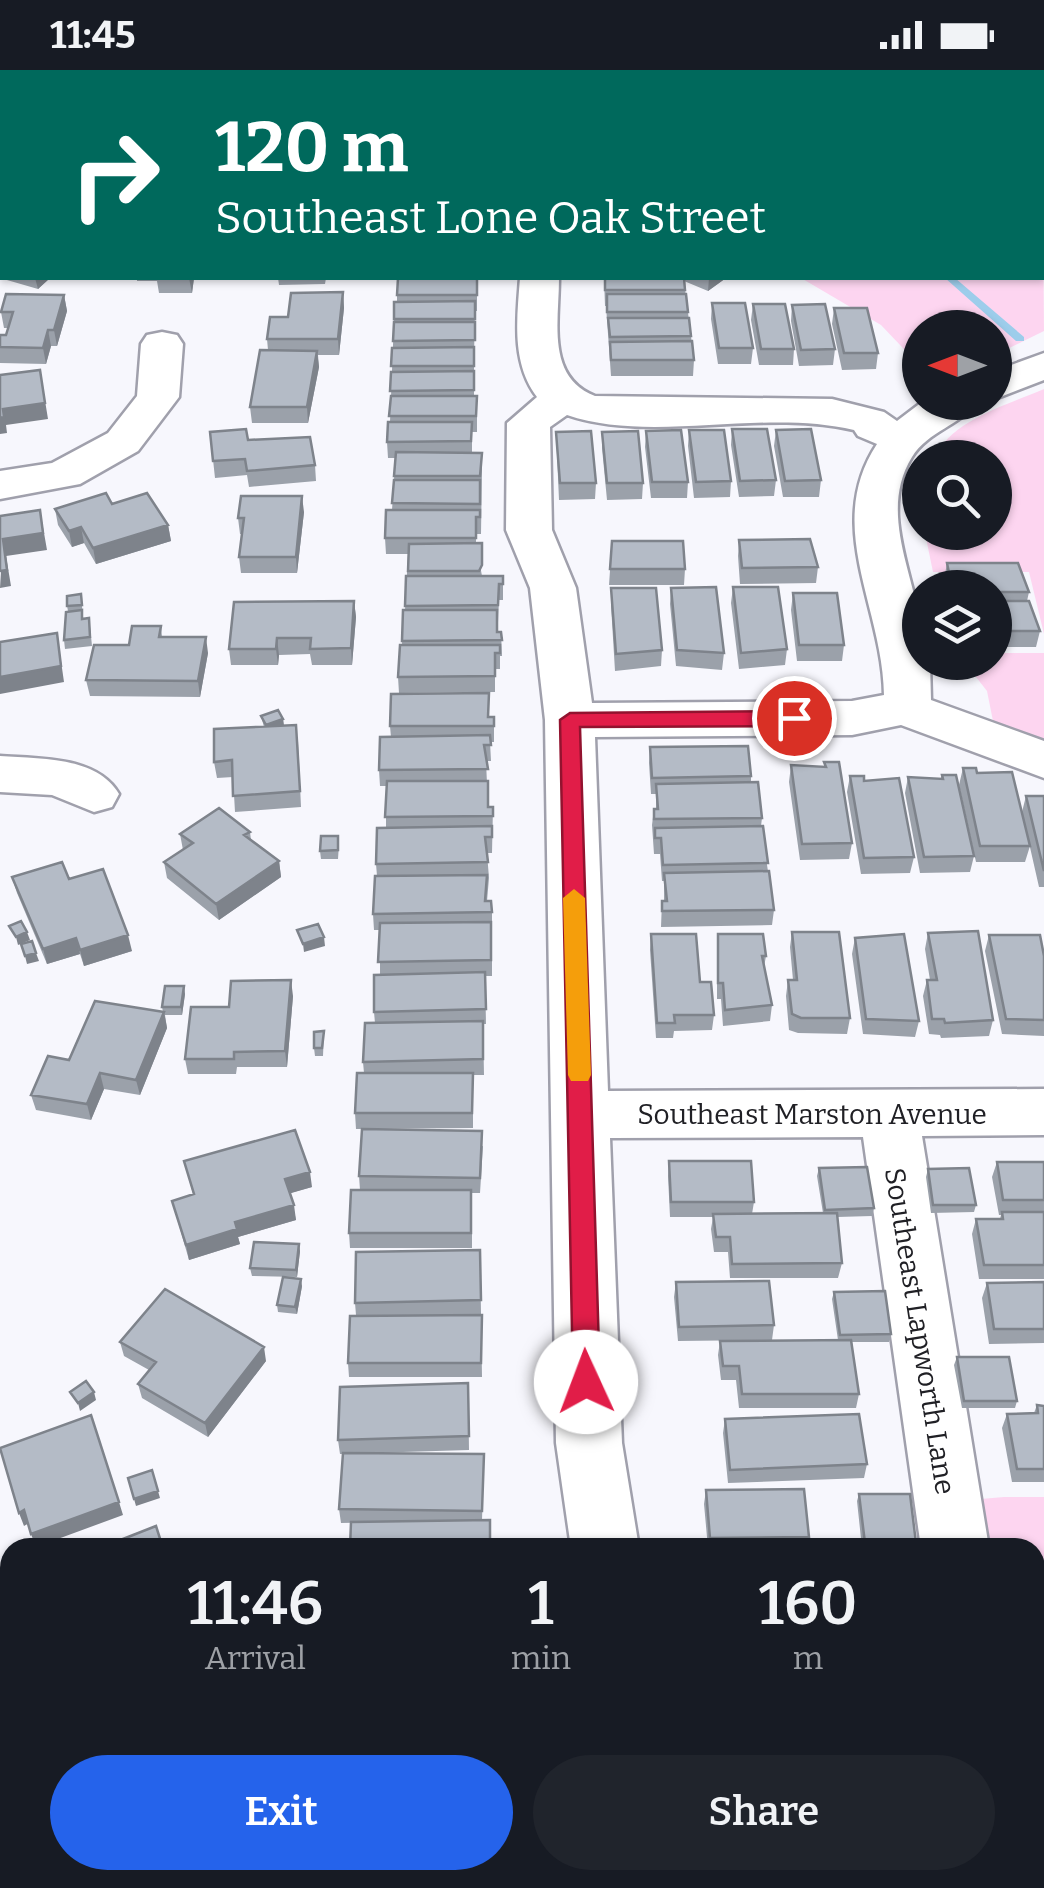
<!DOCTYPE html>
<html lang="en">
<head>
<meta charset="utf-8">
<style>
	:root { --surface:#171b24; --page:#20242c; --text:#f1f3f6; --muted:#9ea1a6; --accent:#2563eb }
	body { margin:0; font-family:Bitter,serif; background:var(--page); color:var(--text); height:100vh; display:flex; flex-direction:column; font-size:38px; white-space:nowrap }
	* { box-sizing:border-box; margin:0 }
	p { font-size:32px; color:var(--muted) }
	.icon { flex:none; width:55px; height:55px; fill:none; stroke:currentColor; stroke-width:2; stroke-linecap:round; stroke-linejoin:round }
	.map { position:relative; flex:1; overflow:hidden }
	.side { position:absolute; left:0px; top:1468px; width:1045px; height:352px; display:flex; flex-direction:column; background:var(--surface); border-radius:30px 30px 0 0; box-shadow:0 2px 8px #0004 }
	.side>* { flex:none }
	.guide { position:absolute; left:0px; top:0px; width:1045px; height:210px; box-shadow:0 2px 8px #0004; background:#00695c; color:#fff; overflow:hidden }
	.needle { width:65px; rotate:270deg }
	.controls { position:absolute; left:902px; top:240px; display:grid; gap:20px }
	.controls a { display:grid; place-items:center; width:110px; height:110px; border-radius:50%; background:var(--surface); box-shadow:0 2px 8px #0004; font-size:50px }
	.pin { position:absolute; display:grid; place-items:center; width:85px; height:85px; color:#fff; margin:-42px; border:5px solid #fff; border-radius:50%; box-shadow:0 2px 10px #0007 }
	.me { position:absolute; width:110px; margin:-55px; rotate:358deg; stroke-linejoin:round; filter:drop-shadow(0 0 8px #0008) }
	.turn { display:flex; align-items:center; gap:35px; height:210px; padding:0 50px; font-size:45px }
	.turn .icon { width:130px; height:130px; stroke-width:2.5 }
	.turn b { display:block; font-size:70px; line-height:85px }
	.eta { display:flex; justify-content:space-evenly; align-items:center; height:170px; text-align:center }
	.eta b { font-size:60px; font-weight:600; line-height:70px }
	.primary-button { display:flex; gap:20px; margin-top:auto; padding:20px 50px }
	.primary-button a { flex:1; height:115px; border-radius:60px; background:var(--accent); color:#fff; font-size:40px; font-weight:600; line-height:115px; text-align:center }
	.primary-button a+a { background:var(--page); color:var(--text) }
	.status { display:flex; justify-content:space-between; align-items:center; height:70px; padding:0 50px; background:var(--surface); direction:ltr }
	.status svg { height:28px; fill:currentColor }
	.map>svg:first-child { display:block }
	.green { fill:#fdd5f0 }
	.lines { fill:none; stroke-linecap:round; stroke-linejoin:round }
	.stream { fill:#9dcdeb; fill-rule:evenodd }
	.minor-casing { stroke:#a0a0ac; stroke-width:5 }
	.minor { fill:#fff; fill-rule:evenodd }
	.wall { fill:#9ba1aa }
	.shaded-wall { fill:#7e838b }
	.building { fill:#b4bbc6; stroke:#7e838b; stroke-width:2.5 }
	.route { fill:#e11d48; stroke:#92132f; stroke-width:2.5 }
	.slow { fill:#f59e0b }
	.labels { text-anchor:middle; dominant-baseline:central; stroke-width:8; stroke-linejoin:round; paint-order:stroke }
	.street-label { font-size:28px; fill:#202025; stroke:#fff }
</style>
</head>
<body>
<div class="status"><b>11:45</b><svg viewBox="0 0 49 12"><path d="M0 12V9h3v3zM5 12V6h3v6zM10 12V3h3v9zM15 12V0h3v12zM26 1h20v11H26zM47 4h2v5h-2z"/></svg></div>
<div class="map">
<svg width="1044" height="1818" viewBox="0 0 1044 1818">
	<rect width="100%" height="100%" fill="#f7f7fd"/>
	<path class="green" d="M201 0H736L740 2H197Z
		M1043 138 1044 261 995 285V258H920V296L881 255 801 208H1042Z
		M1044 319V564L1029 502H933L925 463 995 462V388L935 387C951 350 1010 334 1044 319Z
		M995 583H1044V672L994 656 987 621 965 593 995 592Z
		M1004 1427H1044V1665L1035 1666V1478L976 1477 969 1430Z"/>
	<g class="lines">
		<path class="stream" d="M477 0H493L494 2H480Z
			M945 208H955L1024 267V271H1016Z"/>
		<defs>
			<path id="minor" d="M779 0H818L820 2H781Z
				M878 0H914V2H879Z
				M1044 31V54L1042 55V32Z
				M0 57H2V79H0Z
				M1042 99H1044V122H1042Z
				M520 208H559C559 252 546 307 595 326L832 329 884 342 897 351 922 332H977C961 355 928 361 912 387 881 437 909 494 919 546 922 561 920 577 920 592H930L931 630 1044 671V708L901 655 852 665 595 667 608 1021 1044 1019V1065L922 1066 989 1478H921L863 1067 610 1068 622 1373 639 1478H571L556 1373 545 650 530 518 506 460 507 353 537 327C511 293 517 248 520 208ZM567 345C651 374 763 338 854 360L858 366 877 374C823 456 883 537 884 625L852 631 592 633 576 518 552 460 550 357Z
				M162 262 177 265 183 274 179 327 138 381 80 414 0 429V401L52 393 108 363 137 326 141 274 147 265Z
				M1044 283V310L995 329V301Z
				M0 686C39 689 97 686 119 724L112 737 94 742 52 725 0 722Z
				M1035 1705H1044V1779H1035Z
				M1035 1797 1041 1818H967L966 1810H1035Z
				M585 1810H659L660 1818H586Z"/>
		</defs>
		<use href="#minor" class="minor-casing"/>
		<use href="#minor" class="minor"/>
	</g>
	<path class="wall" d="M0 0 2 2V24H0Z
		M70 0H162L161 2H71Z
		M915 0H1001L1000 2H916Z
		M0 86H2V145H0Z
		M2 173V208H50L38 219 0 208V175Z
		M137 208H194L192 223H159L157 211H137Z
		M278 208H326L325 214 279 215Z
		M397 208H477V241H475L474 286V326H477V362H472V383H482V399L481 464H476V473L482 506H503V530H499L498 552H497V562H501L502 586H500V599H495V622L399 623 398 607 402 575 403 540H405L408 484H386L385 468 392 440 394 410 395 388H388L387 372 390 352 394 249 397 232Z
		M604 208H726L708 221 684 211 694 290 693 306H611L606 236H605Z
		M343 222 344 238 339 285H318L319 297 308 353H252L250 337 268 280 267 269 288 247Z
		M64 225 67 241 57 276H51L46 294 0 293V265H6L8 258H4L1 242Z
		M712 233 753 278 751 294H718L711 249Z
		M753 234 794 279 793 295H759L751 250Z
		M792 235 835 279 833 295 799 296 791 251Z
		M834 238 878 283 876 299 842 300 832 254Z
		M732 359 776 410 774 426 739 427 731 375Z
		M689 360 731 411 730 427 694 428 688 376Z
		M776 360 821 410 819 427H783L774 376Z
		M646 361 688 412 687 428H651L645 377Z
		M210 362 315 395 316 411 249 417 247 405 215 408Z
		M556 362 596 413 595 429 559 430Z
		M602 362 643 413 642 429 607 430 602 378Z
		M112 434 168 455 171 471 96 494 84 473 72 477 58 455 55 439Z
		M304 442 297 503H241L239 487 242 464H240L238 448Z
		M739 470 818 497 816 513 740 514 738 486Z
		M612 471 685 499 684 515H609Z
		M947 493 1029 522 1027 531 1040 561 1036 577H995V518H945L944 510Z
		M733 517 787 579 785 595 739 599 731 533Z
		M611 518 662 580 661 596 615 601 611 535Z
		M671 518 724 583 722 600 676 596 670 534Z
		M793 523 844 575 842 591H797L791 540Z
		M81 524 83 549 90 556 92 576 65 579 64 570 68 541 67 536Z
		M354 531 356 547 352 595H312L310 584 279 585 278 595H231L229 579Z
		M161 556 162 567 208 583 200 627 90 626 86 610 129 575Z
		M261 646 283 649 284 656 298 671 301 737 235 742 233 707 217 708 214 692 264 657Z
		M494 647V672H490L491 691H486L488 737H493L492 783H487L489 808 487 831 492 842V906H485L486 954H483L484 1005H473V1058L356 1059 355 1043 364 1003 363 992 375 953 374 942 380 905V860H374L373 844 377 806 376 794 386 758V716H380L379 700 391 667 390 656Z
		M650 677 751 706V712L762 748 761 756 774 840 772 855 661 857 662 831H664V811H662L660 784H654L652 755 654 739H656V724H651L649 693Z
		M824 692 852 773 849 789 800 790 789 712 791 695 824 697Z
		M963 698 977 703 1030 776 1025 792H976L959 715Z
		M942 705 974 786 970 802 920 803 905 723 908 707 941 709Z
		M850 706 914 787 910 803 861 804 847 722Z
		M1026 726H1044V817H1039L1022 742Z
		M250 762 251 770 279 791 281 807 219 850 167 808 164 792 183 780 180 764Z
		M339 774 338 789H321L320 781Z
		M12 807 69 809 132 881 84 896 80 884 47 894 17 823Z
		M792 862 850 948 847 964 798 963 789 960 786 926 788 910H793L790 877Z
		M928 863 993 950 989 966 941 968 940 965 929 964 923 926 927 910H930L925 879Z
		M651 864 700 912 714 945 712 960 674 961 673 968H656L650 880Z
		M718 864 766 886 764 897 772 935 770 951 723 956 721 929H717V880Z
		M989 865 1044 886V966L1002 964 985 881Z
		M855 868 919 951 915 967 863 964 852 884Z
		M185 924 182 945H165L167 958 140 1025 104 1019 91 1050 36 1040 31 1025 69 990 163 942 162 937Z
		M293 926 287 997H237L236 1004H188L185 989 229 937Z
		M324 961 323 986H315L314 978Z
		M483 1076 480 1123H472V1178H350L349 1163 360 1120 359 1106Z
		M184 1091 312 1117 290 1123 296 1150 238 1167 240 1174 189 1190 172 1131 193 1124Z
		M669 1091 754 1132 752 1144 823 1143 817 1106 819 1098 874 1138 872 1146 837 1147 842 1193 838 1208H730L728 1182H714L711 1159 713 1147H670L668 1106Z
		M997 1092H1044V1209H979L972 1164 976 1149H1000L1001 1145H999L992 1107Z
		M928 1099 976 1135 974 1142 931 1143 926 1107Z
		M480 1180 482 1307H349L348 1293 356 1245 355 1233Z
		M300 1181 297 1207 252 1206 250 1198Z
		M676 1212 774 1255 772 1270 678 1271 674 1227Z
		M1044 1212V1273L989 1274 982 1228 987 1213Z
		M302 1216 297 1244 278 1242 277 1235Z
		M834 1222 891 1264 889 1272H852L859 1324 856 1338H739L736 1310H721L718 1285 720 1271 838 1270 832 1229Z
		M120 1272 266 1291 208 1367 142 1328 138 1314 149 1300 124 1286Z
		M957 1287 1017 1331 1015 1338H962L954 1295Z
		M468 1313 469 1380 370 1383 484 1384 482 1450 341 1453 339 1439 343 1384H340L338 1370Z
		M1037 1335 1044 1336V1412H1012L1002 1358 1007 1344 1034 1343Z
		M725 1349 867 1394 864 1408 728 1413 723 1363Z
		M706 1420 809 1467 807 1478H708L704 1434Z
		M859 1424 916 1473 915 1478H862L857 1431Z"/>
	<path class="shaded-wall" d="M35 208H50L38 219Z
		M189 208H194L192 223Z
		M709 208H726L708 221Z
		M343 222 344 238 339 285 338 269Z
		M64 225 67 241 57 276 54 260Z
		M48 260 51 276 46 294 43 278Z
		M317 281 319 297 308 353 307 337Z
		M40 300 48 349 6 355 7 363 0 364V348L3 339Z
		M302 426 304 442 297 503 296 487Z
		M40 440 47 480 6 486 11 516 0 518 3 469Z
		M168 455 171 471 96 494 93 478Z
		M81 457 84 473 72 477 69 461Z
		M354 531 356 547 352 595 351 578Z
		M57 563 64 612 0 624V607Z
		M206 567 208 583 200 627 198 611Z
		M277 568 279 585 278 595 276 579Z
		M283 649 284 657 268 663 266 655Z
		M279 791 281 807 219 850 216 834Z
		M27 862 30 870 18 875 16 867Z
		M128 865 132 881 84 896 80 880Z
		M324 867 325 876 304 882 303 874Z
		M76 868 80 884 47 894 43 879Z
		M36 883 39 891 27 894 25 886Z
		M291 910 293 926 287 997 285 981Z
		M184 916 185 924 182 945 181 937Z
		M164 942 167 958 140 1025 136 1010Z
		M100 1003 104 1019 91 1050 87 1034Z
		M310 1102 312 1117 288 1124 285 1109Z
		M294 1135 296 1150 238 1167 240 1174 189 1190 186 1175 235 1152Z
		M299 1174 300 1181 297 1207 296 1200Z
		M301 1209 302 1216 297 1244 295 1237Z
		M264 1277 266 1291 208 1367 205 1353Z
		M94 1322 96 1330 80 1341 78 1333Z
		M158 1421 160 1428 136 1436 134 1429Z
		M119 1432 123 1445 36 1477 31 1464Z
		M24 1440 29 1453 24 1456 19 1443Z"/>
	<path class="building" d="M0 0H52L51 2H2V9H0Z
		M87 0H153L152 2H118Z
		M0 86H2V130H0Z
		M2 173V194H0V175Z
		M398 208H477V225H397Z
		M605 208H684L685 220H605Z
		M343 222 338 269H267L270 247H288L291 223Z
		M6 224 64 225 54 260H48L43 278 0 277V265H6L13 242H1Z
		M607 224H686L688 242H607Z
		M475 231V249H394V232Z
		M712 233H745L753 278H719Z
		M753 234H785L794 279H761Z
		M825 234 835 279 801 280 792 235Z
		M834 238H867L878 283H844Z
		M608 248H689L691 266 610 267Z
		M394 252H475V270L393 271Z
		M692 271 694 290H611L610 272Z
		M474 277V296H391L392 278Z
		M260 280 317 281 307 337H250Z
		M40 300 45 333 3 339 4 347 0 348V305Z
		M474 301V320L390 321 391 302Z
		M391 326H477L476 346H389Z
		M388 352H472L471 371 387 372Z
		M246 359 248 370 310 367 315 395 247 401 245 389 213 391 210 362Z
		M732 359H767L776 410 740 411Z
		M811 359 821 410 785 411 776 360Z
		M681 360 688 412H652L646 361Z
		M689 360H724L731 411 696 412Z
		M591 361 596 413H560L556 362Z
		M638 361 643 413H607L602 362Z
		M396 382 482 383 480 406H394Z
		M394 410H480V434L392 433Z
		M106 423 112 434 147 423 168 455 93 478 81 457 69 461 55 439Z
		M241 426H302L296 487H239L244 448H238Z
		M40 440 43 463 3 469 7 500 0 501V446Z
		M386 440H480V447H476V468H385Z
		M810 469 818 497 742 498 739 470Z
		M612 471H683L685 499H610Z
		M482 473V495L479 501H408L409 474Z
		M947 493H1018L1029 522H995V518H952Z
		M406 506H503V514H499L498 535 405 536Z
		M716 517 724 583 677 580 671 518Z
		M733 517H778L787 579 741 583Z
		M611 518H656L662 580 616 584Z
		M793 523H837L844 575H799Z
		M81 524 82 535 67 536V526Z
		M354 531 351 578 310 579 311 568H277L276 579H229L234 532Z
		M995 531H1029L1040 561H995Z
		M82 540V549L89 548 90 567 64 570 66 542Z
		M403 540H497V562H501L502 570 402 571Z
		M132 556H161L159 567H206L198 611 86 610 94 575H129Z
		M57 563 61 596 0 607V572Z
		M400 575H500V583H495V606L398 607Z
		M489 623 488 647H494V656H390L391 624Z
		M278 640 283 649 266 655 261 646Z
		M296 655 300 721 233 726 232 690 214 692V659Z
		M490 665 491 675H484L488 699 379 700 380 667Z
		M748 676 751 706 652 708 650 677Z
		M824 692H839L852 773 802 774 791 695 826 697Z
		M963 698H976L977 703 1012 702 1030 776H980Z
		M942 705H956L974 786 924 787 908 707 943 709Z
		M850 706H864V711L899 708 914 787 864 788Z
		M387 711H488V737H493V746L385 747Z
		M758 712 762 748 654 749V739H658L656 714Z
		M1026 726H1044V801Z
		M219 738 250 762 244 765 279 791 216 834 164 792 193 773 180 764Z
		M492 756V767H485L488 792 376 794 377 758Z
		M763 756 768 793 663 795 661 768H655V758Z
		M321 766H338V780L320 781Z
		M62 792 69 809 103 799 128 865 80 880 76 868 43 879 12 807Z
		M769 801 774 840 662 841V831H667L664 803Z
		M487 805 485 831H491L492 842 373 844 375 806Z
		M21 851 27 862 16 867 9 856Z
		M491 852V890L378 892 380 853Z
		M318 854 324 867 303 874 297 860Z
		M978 861 993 950 945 953 944 949H932L927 910H937L928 863Z
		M792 862H839L850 948H801L792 944 788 910H797Z
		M651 864H696L700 912H711L714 945H674L675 953H657Z
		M718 864H763L766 886H762L772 935 725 940 723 913H718Z
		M904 864 919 951 866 949 855 868Z
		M989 865H1040L1044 886V950L1006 949Z
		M32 871 36 883 25 886 21 874Z
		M485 902 486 939 374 942V905Z
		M291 910 285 981 234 982V989H185L191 937H229L231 911Z
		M165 916H184L181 937H162Z
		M95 931 164 942 136 1010 100 1003 87 1034 31 1025 48 986 69 990Z
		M483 951V989L363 992 365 953Z
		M324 961 322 978H314V962Z
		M357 1003H473L472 1043H355Z
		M362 1059 482 1061 480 1108 359 1106Z
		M295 1060 310 1102 285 1109 294 1135 235 1152 237 1159 186 1175 172 1131 194 1124 184 1091Z
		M669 1091H751L754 1132H671Z
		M997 1092H1044V1130H1003Z
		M867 1097 874 1138 825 1140 819 1098Z
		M969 1098 976 1135H933L928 1099Z
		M351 1120H471V1163H349Z
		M1002 1142H1044V1195H984L976 1149H1003Z
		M837 1143 842 1193 732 1194 730 1167H716L713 1144Z
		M254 1172 299 1174 296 1200 250 1198Z
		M480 1180 481 1230 355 1233 356 1182Z
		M283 1207 301 1209 295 1237 277 1235Z
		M769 1211 774 1255 679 1257 676 1212Z
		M1044 1212V1259H994L987 1213Z
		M165 1219 264 1277 205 1353 138 1314 156 1292 120 1272Z
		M885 1221 891 1264 840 1265 834 1222Z
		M482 1245 481 1293H348L350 1246Z
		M851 1270 859 1324H742L739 1296H723L720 1271Z
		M957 1287H1009L1017 1331H964Z
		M86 1311 94 1322 78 1333 70 1322Z
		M468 1313 469 1366 338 1370 340 1317Z
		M1037 1335 1044 1336V1399H1017L1007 1344 1038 1343Z
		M859 1344 867 1394 730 1400 725 1349Z
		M91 1345 119 1432 31 1464 24 1440 19 1443 0 1378Z
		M343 1383 484 1384 482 1441 339 1439Z
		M152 1400 158 1421 134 1429 128 1408Z
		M804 1419 809 1467 710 1468 706 1420Z
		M859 1424H910L916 1473H865Z
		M490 1450V1478H350L351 1452Z
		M156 1456 163 1478H100Z
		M339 1810H503V1818H339Z"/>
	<path class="route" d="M794 641 804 648 794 656 580 657 600 1312 596 1320 586 1323 577 1320 573 1312 560 650 570 643Z"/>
	<path class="slow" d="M574 819 585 828 591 1005 588 1011H571L568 1005 563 828Z"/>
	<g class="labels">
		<g class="street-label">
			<text x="812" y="1044">Southeast Marston Avenue</text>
			<text transform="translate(920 1261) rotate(81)">Southeast Lapworth Lane</text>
		</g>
	</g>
</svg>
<div class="controls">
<a><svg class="needle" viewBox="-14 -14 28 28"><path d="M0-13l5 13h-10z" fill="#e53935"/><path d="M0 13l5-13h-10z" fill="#9ea1a6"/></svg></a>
<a><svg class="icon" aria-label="search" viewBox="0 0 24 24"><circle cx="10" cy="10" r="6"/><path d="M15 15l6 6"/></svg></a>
<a><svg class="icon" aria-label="layers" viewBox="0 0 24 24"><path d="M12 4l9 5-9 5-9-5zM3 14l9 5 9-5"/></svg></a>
</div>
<div class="pin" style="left:794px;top:648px;background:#d93025"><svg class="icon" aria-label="arrive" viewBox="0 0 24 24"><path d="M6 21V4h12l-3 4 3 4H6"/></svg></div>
<svg class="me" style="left:586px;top:1312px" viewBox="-20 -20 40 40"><circle r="19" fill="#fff"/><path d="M0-13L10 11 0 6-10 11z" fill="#e11d48"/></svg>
<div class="guide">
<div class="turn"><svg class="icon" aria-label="right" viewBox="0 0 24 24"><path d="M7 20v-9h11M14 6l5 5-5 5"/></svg><div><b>120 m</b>Southeast Lone Oak Street</div></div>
</div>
<section class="side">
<div class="eta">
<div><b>11:46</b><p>Arrival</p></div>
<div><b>1</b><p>min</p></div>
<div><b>160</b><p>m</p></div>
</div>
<div class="primary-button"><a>Exit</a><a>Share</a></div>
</section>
</div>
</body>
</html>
